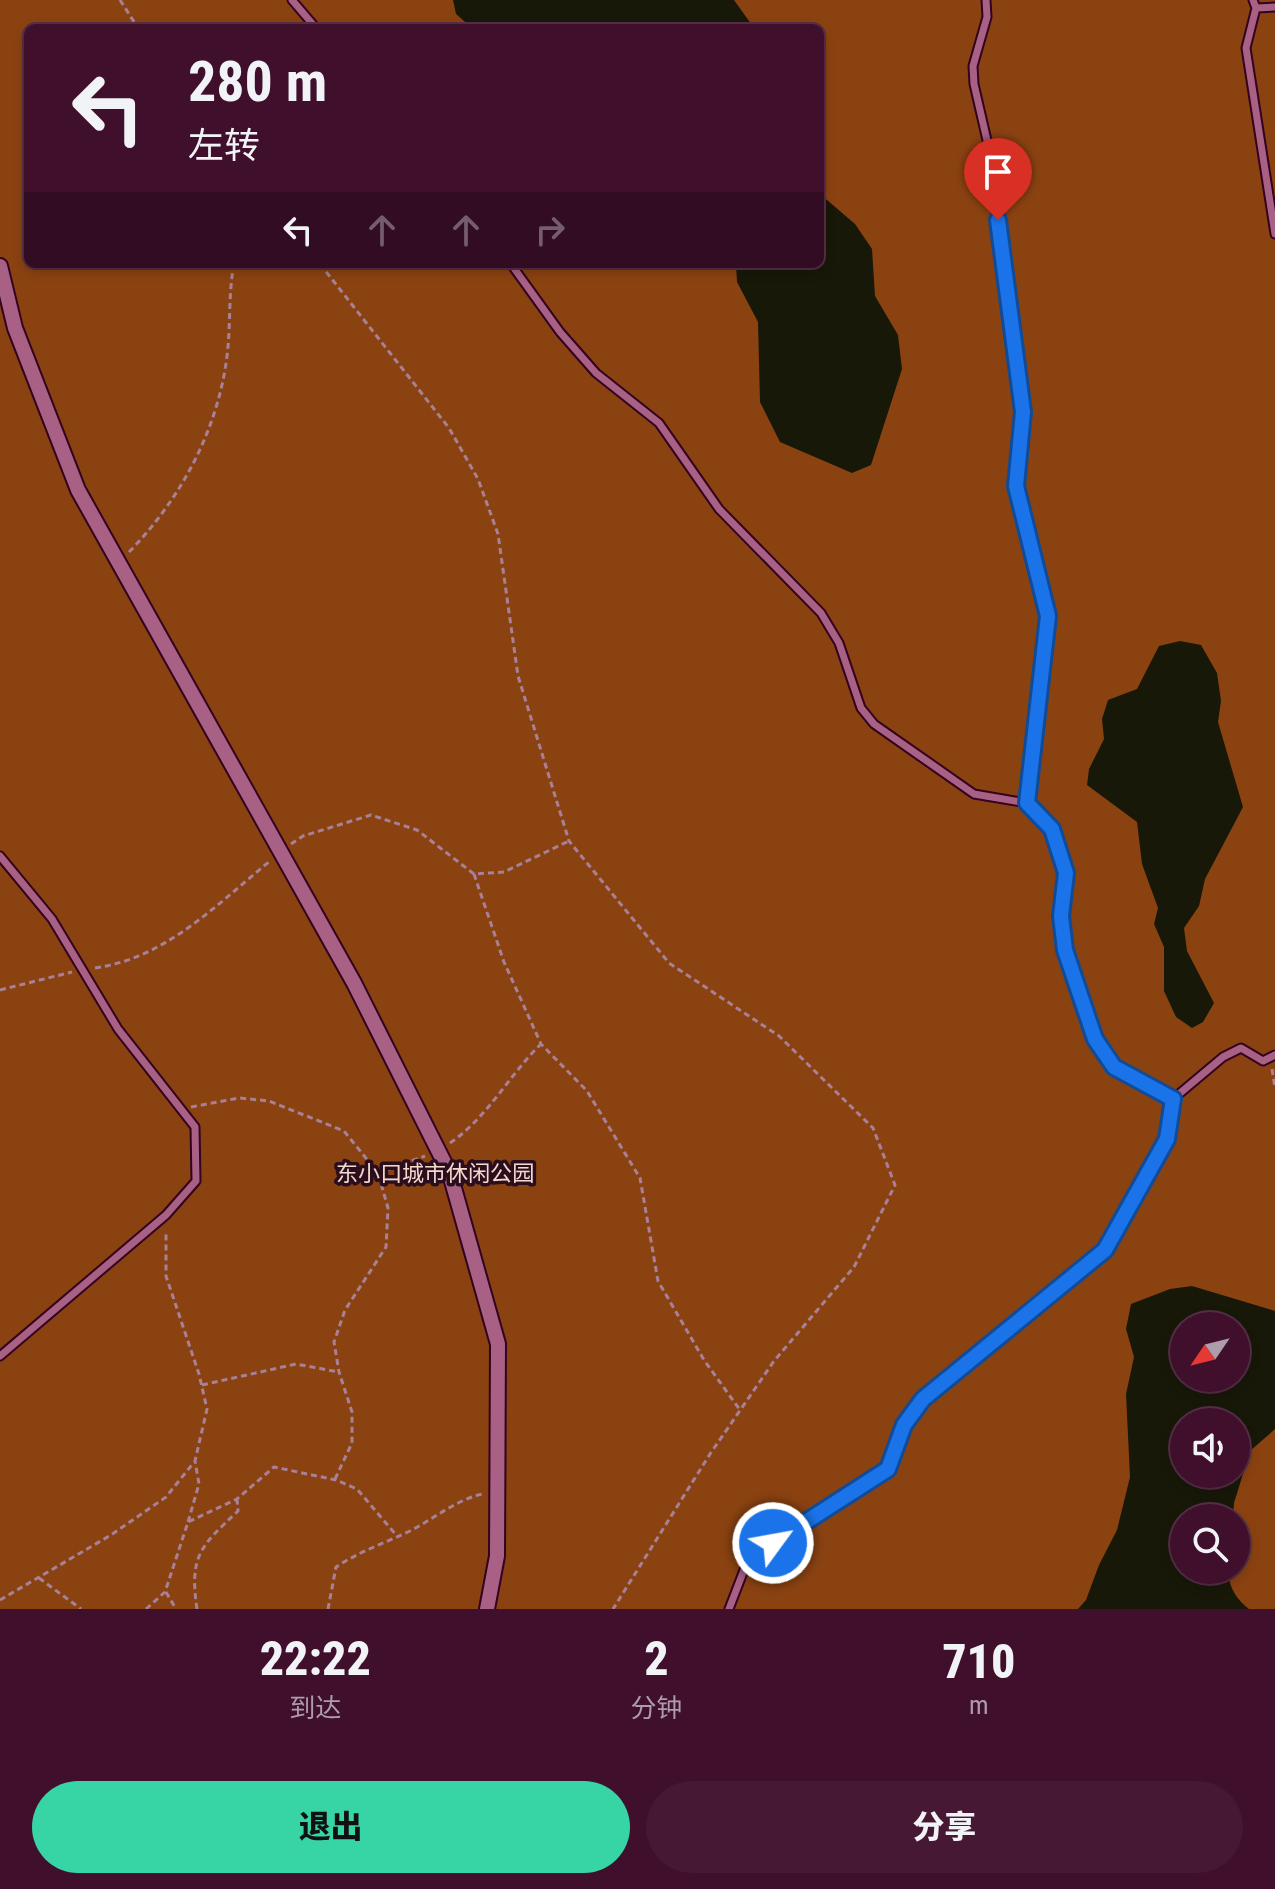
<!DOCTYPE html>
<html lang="zh">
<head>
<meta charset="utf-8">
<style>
	:root { --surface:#3f0f2c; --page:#461834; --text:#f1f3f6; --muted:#ad9ca9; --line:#582f48; --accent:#37d4a6 }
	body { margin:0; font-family:"Roboto Condensed","Noto Sans SC",sans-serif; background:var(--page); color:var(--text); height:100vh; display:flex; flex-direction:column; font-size:30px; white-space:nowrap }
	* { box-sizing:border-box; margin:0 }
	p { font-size:26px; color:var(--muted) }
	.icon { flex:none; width:44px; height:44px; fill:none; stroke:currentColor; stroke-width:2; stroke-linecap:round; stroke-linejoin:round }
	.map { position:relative; height:1609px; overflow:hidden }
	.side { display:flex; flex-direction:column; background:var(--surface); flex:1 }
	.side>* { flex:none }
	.banner { position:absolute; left:24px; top:24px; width:800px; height:244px; border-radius:12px; box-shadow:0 4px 12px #0003,0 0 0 2px var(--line); background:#3f0f2c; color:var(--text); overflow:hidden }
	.needle { width:52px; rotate:235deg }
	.fabs { position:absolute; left:1170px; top:1312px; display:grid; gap:16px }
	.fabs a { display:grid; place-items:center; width:80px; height:80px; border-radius:50%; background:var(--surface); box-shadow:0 4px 12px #0003,0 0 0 2px var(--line); font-size:40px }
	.pin { position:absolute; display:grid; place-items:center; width:68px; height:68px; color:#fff; margin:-82px -34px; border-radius:50% 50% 50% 0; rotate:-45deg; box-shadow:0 0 8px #0007 }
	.pin .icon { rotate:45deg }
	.me { position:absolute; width:88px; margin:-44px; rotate:58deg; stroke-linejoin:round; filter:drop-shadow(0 0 6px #0008) }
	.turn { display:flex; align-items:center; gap:28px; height:168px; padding:0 32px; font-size:36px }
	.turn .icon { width:104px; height:104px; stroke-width:2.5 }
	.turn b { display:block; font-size:56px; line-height:68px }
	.lanes { display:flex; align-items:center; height:76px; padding:0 32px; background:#0003; justify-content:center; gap:40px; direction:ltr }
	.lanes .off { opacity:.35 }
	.eta { display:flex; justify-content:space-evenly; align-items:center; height:136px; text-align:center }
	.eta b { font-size:48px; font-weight:800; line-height:56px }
	.primary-button { display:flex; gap:16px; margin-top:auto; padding:16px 32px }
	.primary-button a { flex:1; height:92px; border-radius:48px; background:var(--accent); color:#111; font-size:32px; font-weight:800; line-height:92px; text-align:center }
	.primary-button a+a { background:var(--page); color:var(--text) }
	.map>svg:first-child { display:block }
	.green { fill:#8b4211; fill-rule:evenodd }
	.water { fill:#181809; fill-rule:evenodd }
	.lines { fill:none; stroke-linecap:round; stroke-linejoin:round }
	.lane-casing { stroke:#32021f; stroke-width:11 }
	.street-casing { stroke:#32021f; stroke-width:18 }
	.path { stroke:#a88097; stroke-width:3; stroke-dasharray:6 4; stroke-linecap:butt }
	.lane { stroke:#a86085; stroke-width:7 }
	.street { stroke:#a86085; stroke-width:14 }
	.route-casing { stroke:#114b97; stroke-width:20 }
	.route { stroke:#1a73e8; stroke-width:14 }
	.labels { text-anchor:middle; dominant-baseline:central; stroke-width:7; stroke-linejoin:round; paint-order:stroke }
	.park-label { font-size:22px; fill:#f3d9cc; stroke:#2a0e1d }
</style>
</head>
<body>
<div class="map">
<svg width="1275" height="1609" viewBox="0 0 1275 1609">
	<rect width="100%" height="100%" fill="#54143a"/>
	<path class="green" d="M0 0H1275V1609H0ZM28 28H820V264H28ZM1184 1326H1236V1378H1184ZM1184 1422H1236V1474H1184ZM1184 1518H1236V1570H1184Z"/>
	<path class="water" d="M453 0H734L754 28H472L456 14Z
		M820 194 855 224 872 249 875 296 898 335 902 369 871 465 852 473 780 442 760 402 758 322 737 282 736 264H820Z
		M1180 641 1201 645 1217 673 1221 701 1218 722 1243 807 1205 879 1199 906 1184 928 1187 951 1214 1003 1203 1022 1192 1028 1176 1017 1164 991V947L1154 924 1158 908 1142 864 1137 822 1087 785 1089 769 1104 739 1102 719 1108 700 1137 689 1159 646Z
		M1192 1286 1275 1311V1429L1250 1451 1234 1503 1233 1518H1184V1570H1229C1227 1585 1237 1600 1249 1609H1078L1086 1600 1099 1565 1117 1530 1130 1477 1126 1394 1134 1357 1126 1329 1131 1304 1170 1289ZM1236 1326V1378H1184V1326ZM1184 1422H1236V1474H1184Z"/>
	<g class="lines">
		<defs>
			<path id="lane" d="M292 0 316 28
				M986 0 987 17 973 66 974 84 992 162 1021 388 1023 412 1016 486 1048 616 1027 803
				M1253 0 1256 8 1246 48 1275 234
				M1256 8 1275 7
				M511 264 560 332 596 373 659 423 719 509 821 613 839 643 861 708 874 724 974 794 1027 803 1052 829 1066 873 1061 916 1065 950 1095 1039 1114 1067 1173 1099 1167 1139 1105 1250 923 1399 904 1425 888 1469 749 1557 729 1609
				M0 856 52 919 118 1029 195 1127 196 1181 166 1215 0 1356
				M1173 1099 1223 1057 1241 1048 1263 1061 1275 1055"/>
			<path id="street" d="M0 266 15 328 78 490 354 983 450 1174 498 1344 497 1556 487 1609"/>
		</defs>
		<use href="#lane" class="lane-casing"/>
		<use href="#street" class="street-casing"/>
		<path class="path" d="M120 0 138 28
			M320 264 449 428 478 479 498 534 518 676 569 841 669 963 779 1036 873 1128 895 1185 854 1267 774 1361 710 1454 613 1609
			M129 552C180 500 218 430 227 356 231 325 228 295 234 264
			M291 844 303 836 371 815 417 830 474 874 504 872 569 841
			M474 874 504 962 541 1044 587 1091 640 1178 658 1281 704 1360 740 1410
			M95 968C166 958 216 905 270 861
			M0 990 72 972
			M1272 1069 1275 1088
			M191 1107 239 1098 269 1101 344 1131 378 1173 425 1156
			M450 1143C488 1117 509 1075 541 1044
			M202 1385 296 1364 339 1372
			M335 1479 352 1443V1412L339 1372 334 1342 345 1310 386 1247 388 1208 378 1173
			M188 1522 199 1484 195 1461
			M39 1578 81 1609
			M166 1592 176 1609
			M0 1600 111 1535 166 1497 195 1461 207 1409 199 1374 166 1276V1231
			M146 1609 165 1592 188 1522 237 1499 274 1467 336 1480 357 1489 397 1536
			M197 1609C189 1555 201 1546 238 1511L237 1499
			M328 1609 336 1567C360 1551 385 1543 410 1531 435 1518 454 1501 482 1494"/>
		<use href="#lane" class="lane"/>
		<use href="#street" class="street"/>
	</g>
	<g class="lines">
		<defs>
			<path id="route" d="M773 1543 888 1469 904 1425 923 1399 1105 1250 1167 1139 1173 1099 1114 1067 1095 1039 1065 950 1061 916 1066 873 1052 829 1027 803 1048 616 1016 486 1023 412 998 220"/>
		</defs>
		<use href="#route" class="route-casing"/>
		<use href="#route" class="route"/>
	</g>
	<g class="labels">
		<g class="park-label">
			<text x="435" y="1173">东小口城市休闲公园</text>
		</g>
	</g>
</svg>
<div class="fabs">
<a><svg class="needle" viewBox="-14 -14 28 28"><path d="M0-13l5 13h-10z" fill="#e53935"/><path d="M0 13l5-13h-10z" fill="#ad9ca9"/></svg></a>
<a><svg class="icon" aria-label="sound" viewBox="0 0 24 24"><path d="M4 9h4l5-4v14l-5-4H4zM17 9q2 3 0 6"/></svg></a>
<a><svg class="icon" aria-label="search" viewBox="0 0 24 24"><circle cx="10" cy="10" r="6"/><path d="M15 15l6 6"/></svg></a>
</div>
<div class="pin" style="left:998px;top:220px;background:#d93025"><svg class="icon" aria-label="arrive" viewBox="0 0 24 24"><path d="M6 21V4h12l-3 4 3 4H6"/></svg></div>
<svg class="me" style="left:773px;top:1543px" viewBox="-20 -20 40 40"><circle r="17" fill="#1a73e8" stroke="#fff" stroke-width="3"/><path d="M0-11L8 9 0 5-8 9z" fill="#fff"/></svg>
<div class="banner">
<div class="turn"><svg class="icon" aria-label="left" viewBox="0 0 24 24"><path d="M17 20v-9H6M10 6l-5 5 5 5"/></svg><div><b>280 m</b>左转</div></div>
<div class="lanes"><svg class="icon" aria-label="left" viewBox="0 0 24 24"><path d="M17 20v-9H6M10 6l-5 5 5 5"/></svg><svg class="icon off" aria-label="ahead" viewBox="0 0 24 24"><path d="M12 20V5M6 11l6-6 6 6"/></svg><svg class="icon off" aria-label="ahead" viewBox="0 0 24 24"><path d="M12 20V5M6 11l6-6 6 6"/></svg><svg class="icon off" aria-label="right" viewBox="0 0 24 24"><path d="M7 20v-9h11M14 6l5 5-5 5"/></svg></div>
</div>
</div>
<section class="side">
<div class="eta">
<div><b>22:22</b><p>到达</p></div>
<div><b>2</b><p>分钟</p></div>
<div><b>710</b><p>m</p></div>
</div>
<div class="primary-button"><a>退出</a><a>分享</a></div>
</section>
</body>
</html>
